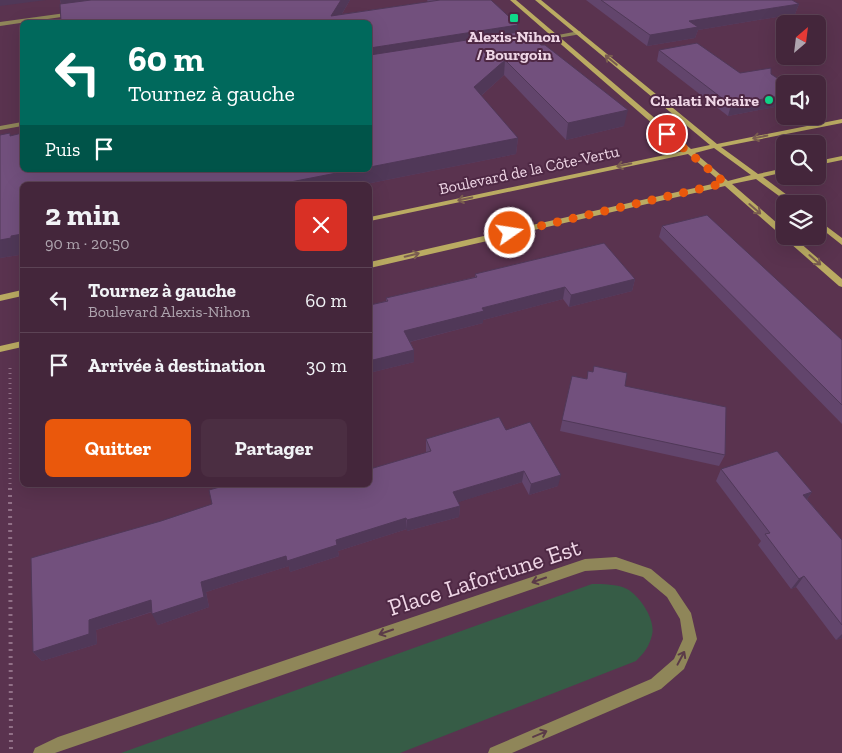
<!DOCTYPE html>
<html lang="fr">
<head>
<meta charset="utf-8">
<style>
	:root { --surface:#44263b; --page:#4b2e42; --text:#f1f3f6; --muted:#afa5af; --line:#5c4355; --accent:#ea580c }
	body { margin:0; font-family:"Zilla Slab",serif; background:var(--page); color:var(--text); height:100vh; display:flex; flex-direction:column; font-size:19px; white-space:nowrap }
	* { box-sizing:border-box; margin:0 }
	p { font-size:16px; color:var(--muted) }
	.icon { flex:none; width:28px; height:28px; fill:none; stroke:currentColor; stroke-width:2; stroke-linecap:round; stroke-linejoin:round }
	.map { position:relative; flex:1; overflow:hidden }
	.panel { position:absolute; left:20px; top:182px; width:352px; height:305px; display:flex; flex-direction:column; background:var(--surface); border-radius:8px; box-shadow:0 5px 20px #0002,0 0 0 1px var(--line) }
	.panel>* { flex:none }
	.guide { position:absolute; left:20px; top:20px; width:352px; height:152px; border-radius:8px; box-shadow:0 5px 20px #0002,0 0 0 1px var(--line); background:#00695c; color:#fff; overflow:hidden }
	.needle { width:32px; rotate:28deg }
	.tools { position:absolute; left:776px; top:15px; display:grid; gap:10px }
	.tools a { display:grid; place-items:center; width:50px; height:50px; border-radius:8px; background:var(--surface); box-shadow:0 5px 20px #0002,0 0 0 1px var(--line); font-size:25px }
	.pin { position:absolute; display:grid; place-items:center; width:42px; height:42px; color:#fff; margin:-21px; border:2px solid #fff; border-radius:50%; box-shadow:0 1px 5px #0007 }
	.me { position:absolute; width:55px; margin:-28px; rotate:77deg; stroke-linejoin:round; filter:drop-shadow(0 0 4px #0008) }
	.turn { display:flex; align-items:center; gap:18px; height:105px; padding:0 25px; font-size:22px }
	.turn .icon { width:65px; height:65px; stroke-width:2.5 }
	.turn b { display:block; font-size:35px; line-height:42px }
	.then { display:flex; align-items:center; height:48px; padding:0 25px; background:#0003; gap:10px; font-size:19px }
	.round { display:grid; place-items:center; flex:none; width:52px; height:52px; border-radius:8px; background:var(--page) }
	.overview { display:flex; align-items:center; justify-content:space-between; height:85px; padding:0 25px }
	h1 { font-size:30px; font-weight:800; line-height:38px }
	.action { display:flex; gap:10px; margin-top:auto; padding:10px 25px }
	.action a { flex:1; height:58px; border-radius:8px; background:var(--accent); color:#fff; font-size:20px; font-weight:800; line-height:58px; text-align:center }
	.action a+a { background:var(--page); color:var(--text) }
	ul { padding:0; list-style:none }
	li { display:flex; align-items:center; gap:15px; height:65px; padding:0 25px; border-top:1px solid var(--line) }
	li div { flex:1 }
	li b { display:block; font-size:19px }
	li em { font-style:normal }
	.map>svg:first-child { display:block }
	.green { fill:#365c46 }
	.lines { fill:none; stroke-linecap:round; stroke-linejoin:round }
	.path-far1 { stroke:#917087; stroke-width:3; stroke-dasharray:1 4; stroke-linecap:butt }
	.path { stroke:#917087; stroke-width:4; stroke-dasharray:2 5; stroke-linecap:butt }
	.street { fill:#8f8659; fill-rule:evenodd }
	.secondary { fill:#baab62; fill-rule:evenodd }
	.wall { fill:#62456c }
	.shaded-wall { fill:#503858 }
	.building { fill:#72507d; stroke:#503858 }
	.oneway { stroke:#795c50 }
	.oneway2 { stroke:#5b3b48 }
	.route { stroke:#ea580c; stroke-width:9; stroke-dasharray:0 16.2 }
	.poi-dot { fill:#0fd98a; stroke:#4e2844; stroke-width:2 }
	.labels { text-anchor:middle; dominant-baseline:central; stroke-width:4; stroke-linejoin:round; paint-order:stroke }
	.far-poi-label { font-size:16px; font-weight:bold; fill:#efd6e6; stroke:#4e2844 }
	.far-street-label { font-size:16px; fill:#efd6e6; stroke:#4e2844 }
	.near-street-label { font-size:24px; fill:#efd6e6; stroke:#4e2844 }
</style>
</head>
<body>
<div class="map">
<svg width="842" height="753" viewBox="0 0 842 753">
	<rect width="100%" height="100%" fill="#5a334f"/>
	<path class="green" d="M592 584C603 584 617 584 627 589 640 596 656 620 652 635 649 647 644 653 636 661L400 753H121Z"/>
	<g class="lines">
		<path class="path-far1" d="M10 368V489"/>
		<path class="path" d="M10 488 11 753"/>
		<path class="street" d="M73 12 75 13V15L0 26V22Z
			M579 31 581 32V34L524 44 521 42Z
			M22 122V126L0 130V126Z
			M616 557 651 569 675 589 691 613 697 639 684 669 661 689 512 753H488L490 748 651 679 674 659 683 639 680 619 667 597 643 577 616 569 585 571 55 753H33L35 748 58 737 585 559Z"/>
		<path class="secondary" d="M510 0H516L691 149 710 145 535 0H541L717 144 842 119V123L721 147 758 174 785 168V172L763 177 799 204H790L756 179 732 184 785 230V236H792L842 279V287L839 286 725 186 370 268V262L721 182 688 154 370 221V217L684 151ZM714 148 751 175 728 181 695 153Z
			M842 156V160L818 165V161Z
			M818 220 842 238V245L818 226Z
			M22 290V296L0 301V295Z
			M22 341V347L0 352V346Z"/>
	</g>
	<path class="wall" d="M60 0H350L342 14 428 2 427 0H491L517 32 624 126 566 140 504 75 481 96 518 138 516 154 361 185H22V253H19V255L0 258V135L370 170 61 4Z
		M586 0H792L799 4 795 14 698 30 695 38 647 46Z
		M659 50 740 73 771 74 785 84V105L728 116 657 61Z
		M662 226 842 340V424L659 237Z
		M475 274 635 279 632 291 569 307 563 299 483 320V323L410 342 414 350V362L373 372 370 365V305L386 301V298L475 277Z
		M572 376 625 386 725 455 719 466 560 431Z
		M506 430 558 486 529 495 522 482 458 502 460 506 459 517 407 531V529L338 551 339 556 290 572 289 566 206 592 209 607 158 625 152 612 96 630 97 644 42 661 33 652 370 485 426 453V439Z
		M721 469 812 492 807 499 842 540V638L836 640 796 587 791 589 758 545 761 541 716 481Z"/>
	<path class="shaded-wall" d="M0 0H46L0 6Z
		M60 0H152L64 12Z
		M341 0H350L337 22 331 16Z
		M799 4 795 14 698 30 695 38 647 46 650 35 689 21Z
		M518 25 517 39 370 63V48Z
		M505 60 504 75 473 103 474 87Z
		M785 95V105L728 116 731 105Z
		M628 110 624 126 566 140 568 123Z
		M518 138 516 154 361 185H275L352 170H370V167Z
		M22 234V253H19V255L0 258V240L11 236Z
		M635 279 632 291 569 307 571 295Z
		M565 287 563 299 483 320V323L405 343 404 331 482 308Z
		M414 350V362L373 372V360Z
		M524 471 522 482 453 504V492Z
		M561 475 558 486 529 495 531 484Z
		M812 492 804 503 803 495Z
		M460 506 459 517 407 531V520Z
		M406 518 407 529 338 551 339 556 290 572 289 566 206 592 209 607 158 625 152 614 201 582Z
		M804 576 796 587 791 589 799 579Z
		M151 600 157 610 96 630 97 644 42 661 33 652 89 620Z
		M842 634V638L836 640Z"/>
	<path class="building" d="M91 0H341L331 16 440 0H491L518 25 370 48V22H61L60 4Z
		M601 0H792L799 4 689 21 698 27 650 35Z
		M525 31 541 45H545L628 110 568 123 505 60 474 87 518 138 370 167V55Z
		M697 43 740 73 771 68V74L786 84H785V95L731 105 659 50Z
		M10 133V136L22 133V170H352L275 185H22V234L11 236V238L0 240V135Z
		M707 215 842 340V405L662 226Z
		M604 243 635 279 571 295 565 287 482 308 484 311 404 331 414 350 373 360 370 355V305L388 301 386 298 477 277 475 274Z
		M594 366 627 373 625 386 726 407 725 455 562 420 572 376 587 379 588 371 593 372Z
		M499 417 506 430 530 422 561 475 531 484 524 471 453 492 460 506 407 520 406 518 336 540 337 545 287 561 286 556 201 582 204 597 152 614 151 600 89 620V634L33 652 31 558 161 521 212 504 209 490 227 485H370V469L431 451 426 439Z
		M777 451 812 492 803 495 842 540V625L804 576 799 579 765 534 770 533 721 469Z"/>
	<defs><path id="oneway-shaft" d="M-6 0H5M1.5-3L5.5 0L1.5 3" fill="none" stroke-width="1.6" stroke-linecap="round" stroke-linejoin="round" transform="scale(1.25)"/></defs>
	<g class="oneway">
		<use href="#oneway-shaft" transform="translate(611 60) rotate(-140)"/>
		<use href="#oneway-shaft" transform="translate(760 137) rotate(169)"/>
		<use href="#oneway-shaft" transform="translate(624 165) rotate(168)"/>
		<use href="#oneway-shaft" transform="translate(465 199) rotate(168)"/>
		<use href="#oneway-shaft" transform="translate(755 209) rotate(41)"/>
		<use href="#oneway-shaft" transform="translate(412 255) rotate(-13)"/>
		<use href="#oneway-shaft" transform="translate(815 260) rotate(41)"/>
	</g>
	<g class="oneway2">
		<use href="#oneway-shaft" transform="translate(539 580) rotate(161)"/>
		<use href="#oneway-shaft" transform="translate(386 632) rotate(161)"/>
		<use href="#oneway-shaft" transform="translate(681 658) rotate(-62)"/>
		<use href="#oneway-shaft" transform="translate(540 734) rotate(-23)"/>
	</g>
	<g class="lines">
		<path class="route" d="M510 233 725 183 667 134"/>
	</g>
	<g class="poi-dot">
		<rect x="509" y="13" width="10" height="10" rx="2.5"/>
		<circle cx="769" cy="100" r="5"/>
	</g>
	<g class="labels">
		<g class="far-poi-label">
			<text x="514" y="36">Alexis-Nihon<tspan x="514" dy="18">/ Bourgoin</tspan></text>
			<text x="759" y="100" text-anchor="end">Chalati Notaire</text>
		</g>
		<g class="far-street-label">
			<text transform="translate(529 170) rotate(-12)">Boulevard de la Côte-Vertu</text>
		</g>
		<g class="near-street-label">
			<text transform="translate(484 577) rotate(-18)">Place Lafortune Est</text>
		</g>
	</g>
</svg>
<div class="tools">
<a><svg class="needle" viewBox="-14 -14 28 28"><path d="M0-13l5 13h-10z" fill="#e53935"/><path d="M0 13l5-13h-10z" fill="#afa5af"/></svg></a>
<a><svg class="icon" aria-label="sound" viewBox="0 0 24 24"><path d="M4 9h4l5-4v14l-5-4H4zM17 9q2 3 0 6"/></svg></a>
<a><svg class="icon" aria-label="search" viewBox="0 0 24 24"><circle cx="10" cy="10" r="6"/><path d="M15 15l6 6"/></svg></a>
<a><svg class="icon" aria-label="layers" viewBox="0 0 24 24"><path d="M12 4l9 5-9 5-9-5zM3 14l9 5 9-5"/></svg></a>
</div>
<div class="pin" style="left:667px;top:134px;background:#d93025"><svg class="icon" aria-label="arrive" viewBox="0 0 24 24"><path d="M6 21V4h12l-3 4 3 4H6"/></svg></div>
<svg class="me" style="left:510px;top:233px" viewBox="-20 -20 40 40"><circle r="17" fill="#ea580c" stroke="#fff" stroke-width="3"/><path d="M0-11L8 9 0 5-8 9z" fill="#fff"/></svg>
<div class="guide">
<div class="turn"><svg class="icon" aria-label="left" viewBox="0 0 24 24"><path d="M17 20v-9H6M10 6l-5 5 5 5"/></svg><div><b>60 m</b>Tournez à gauche</div></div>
<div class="then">Puis<svg class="icon" aria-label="arrive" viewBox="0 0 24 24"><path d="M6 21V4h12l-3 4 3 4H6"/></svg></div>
</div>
<section class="panel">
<div class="overview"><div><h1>2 min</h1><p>90 m · 20:50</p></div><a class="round" style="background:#d93025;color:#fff"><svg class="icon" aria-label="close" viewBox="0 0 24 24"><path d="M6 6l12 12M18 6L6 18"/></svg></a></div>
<ul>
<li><svg class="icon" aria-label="left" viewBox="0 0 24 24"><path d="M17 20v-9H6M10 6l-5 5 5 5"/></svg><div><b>Tournez à gauche</b><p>Boulevard Alexis-Nihon</p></div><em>60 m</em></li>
<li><svg class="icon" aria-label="arrive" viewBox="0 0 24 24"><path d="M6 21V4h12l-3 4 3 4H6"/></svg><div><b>Arrivée à destination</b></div><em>30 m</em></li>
</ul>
<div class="action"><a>Quitter</a><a>Partager</a></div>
</section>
</div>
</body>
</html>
